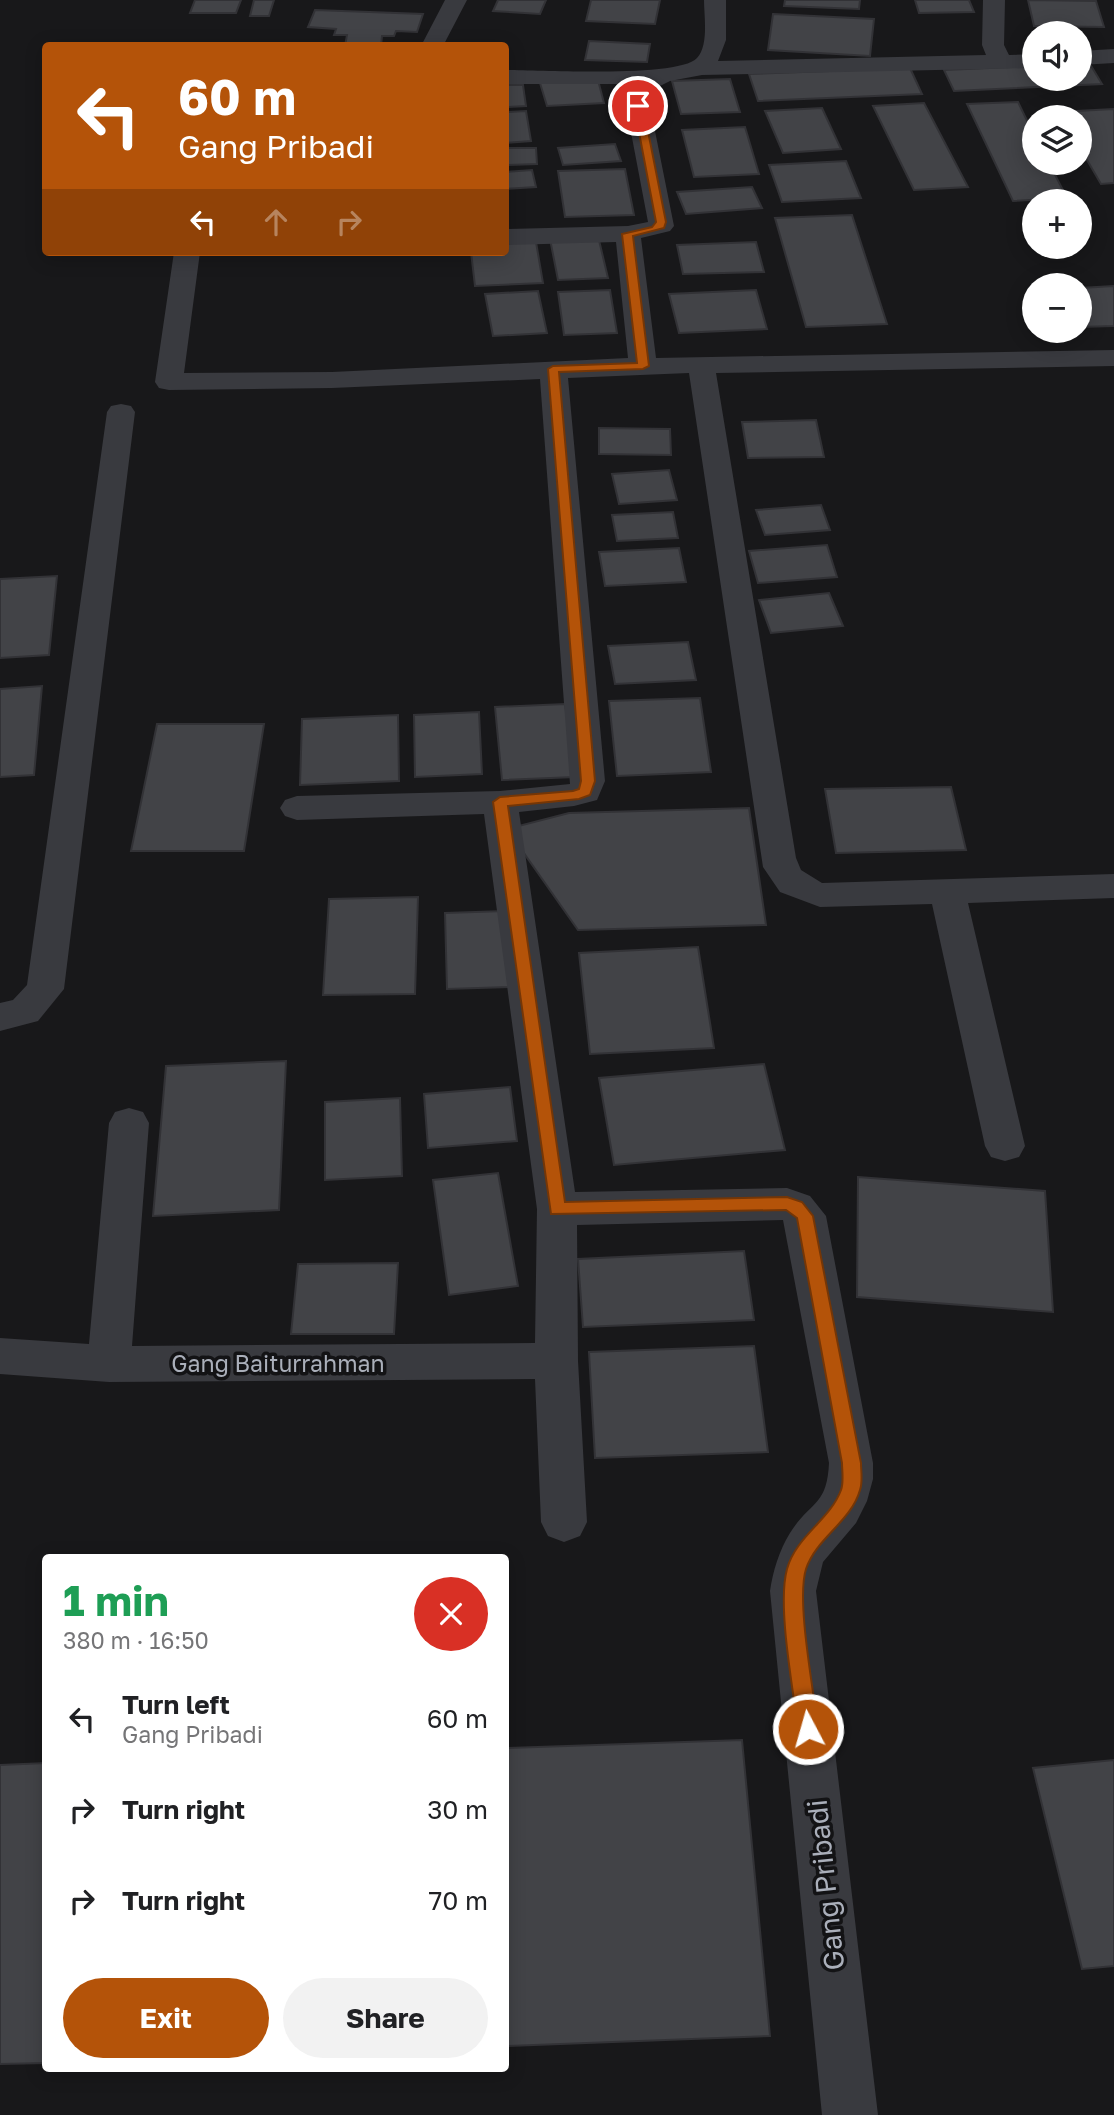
<!DOCTYPE html>
<html lang="en">
<head>
<meta charset="utf-8">
<style>
	:root { --surface:#fff; --page:#f2f2f2; --text:#202124; --muted:#757577; --accent:#b45309 }
	body { margin:0; font-family:"Golos Text",sans-serif; background:var(--page); color:var(--text); height:100vh; display:flex; flex-direction:column; font-size:26px; white-space:nowrap }
	* { box-sizing:border-box; margin:0 }
	p { font-size:23px; color:var(--muted) }
	.icon { flex:none; width:38px; height:38px; fill:none; stroke:currentColor; stroke-width:2; stroke-linecap:round; stroke-linejoin:round }
	.map { position:relative; flex:1; overflow:hidden }
	.panel { position:absolute; left:42px; top:1554px; width:467px; height:518px; display:flex; flex-direction:column; background:var(--surface); border-radius:7px; box-shadow:0 4px 18px #0003 }
	.panel>* { flex:none }
	.guide { position:absolute; left:42px; top:42px; width:467px; height:214px; border-radius:7px; box-shadow:0 4px 18px #0003; background:#b45309; color:#fff; overflow:hidden }
	.buttons { position:absolute; left:1022px; top:21px; display:grid; gap:14px }
	.buttons a { display:grid; place-items:center; width:70px; height:70px; border-radius:50%; background:var(--surface); box-shadow:0 4px 18px #0003; font-size:35px }
	.pin { position:absolute; display:grid; place-items:center; width:60px; height:60px; color:#fff; margin:-30px; border:4px solid #fff; border-radius:50%; box-shadow:0 2px 7px #0007 }
	.me { position:absolute; width:77px; margin:-38px; rotate:354deg; stroke-linejoin:round; filter:drop-shadow(0 0 5px #0008) }
	.turn { display:flex; align-items:center; gap:24px; height:147px; padding:0 21px; font-size:32px }
	.turn .icon { width:91px; height:91px; stroke-width:2.5 }
	.turn b { display:block; font-size:49px; line-height:60px }
	.lanes { display:flex; align-items:center; height:66px; padding:0 21px; background:#0003; justify-content:center; gap:35px; direction:ltr }
	.lanes .off { opacity:.35 }
	.round { display:grid; place-items:center; flex:none; width:74px; height:74px; border-radius:37px; background:var(--page) }
	.head { display:flex; align-items:center; justify-content:space-between; height:119px; padding:0 21px }
	h1 { font-size:42px; font-weight:700; line-height:52px; color:#1e9e55 }
	.cta { display:flex; gap:14px; margin-top:auto; padding:14px 21px }
	.cta a { flex:1; height:80px; border-radius:42px; background:var(--accent); color:#fff; font-size:28px; font-weight:700; line-height:80px; text-align:center }
	.cta a+a { background:var(--page); color:var(--text) }
	ul { padding:0; list-style:none }
	li { display:flex; align-items:center; gap:21px; height:91px; padding:0 21px }
	li div { flex:1 }
	li b { display:block; font-size:26px }
	li em { font-style:normal }
	.map>svg:first-child { display:block }
	.building { fill:#424347; stroke:#323236; stroke-width:2 }
	.lines { fill:none; stroke-linecap:round; stroke-linejoin:round }
	.minor { fill:#393a3f; fill-rule:evenodd }
	.route { fill:#b45309; stroke:#753606; stroke-width:2 }
	.labels { text-anchor:middle; dominant-baseline:central; stroke-width:7; stroke-linejoin:round; paint-order:stroke }
	.street-label { font-size:23px; fill:#aaafba; stroke:#131315 }
	.near-street-label { font-size:28px; fill:#aaafba; stroke:#131315 }
</style>
</head>
<body>
<div class="map">
<svg width="1114" height="2115" viewBox="0 0 1114 2115">
	<rect width="100%" height="100%" fill="#18181a"/>
	<path class="building" d="M195 0H241L236 13H190Z
		M254 0H274L269 16H250Z
		M498 0H546L540 14 493 11Z
		M591 0H660L655 24 586 21Z
		M785 0H860L859 9 784 6Z
		M915 0H969L974 12 919 13Z
		M1028 0 1096 1 1104 27 1034 26Z
		M315 10 423 14 417 32 396 31 394 36H382L381 46H345L347 35H334L336 29 308 27Z
		M773 14 874 19 870 56 768 50Z
		M589 41 650 44 647 62 585 60Z
		M1080 64H1090L1102 84 954 91 944 70 1034 66V79H1080Z
		M910 68 922 94 758 101 749 74Z
		M730 79 740 112 681 114 672 81Z
		M598 80 604 103 547 106 540 83Z
		M506 85H523L526 106 506 107Z
		M1018 102 1034 135V163H1049L1067 198 1013 201 967 104Z
		M924 103 968 187 914 190 873 106Z
		M822 108 841 149 783 153 765 111Z
		M1114 109V183L1101 184 1080 148V117H1061L1058 112Z
		M526 111 531 141 506 143V112Z
		M745 127 759 174 694 177 682 130Z
		M615 144 621 161 563 165 558 148Z
		M506 148H536L537 164 506 165Z
		M846 161 861 198 782 202 769 165Z
		M625 169 634 215 565 217 558 171Z
		M532 170 536 187 506 189V172Z
		M752 187 762 208 686 214 677 192Z
		M852 215 887 324 806 327 775 218Z
		M598 236 608 278 558 280 550 239Z
		M536 242 543 283 475 286 471 252H506V243Z
		M756 242 764 272 683 274 677 245Z
		M1114 286V326L1080 327V288Z
		M610 290 617 333 564 335 558 292Z
		M756 290 767 329 679 333 669 294Z
		M538 291 547 333 493 336 485 294Z
		M816 420 824 457 748 458 742 422Z
		M599 428 670 429 671 455 599 454Z
		M669 470 677 500 619 504 612 474Z
		M821 505 830 530 765 535 756 510Z
		M673 512 678 538 617 541 612 515Z
		M827 545 837 577 758 583 749 551Z
		M679 548 686 582 605 586 599 552Z
		M57 576 49 655 0 658V579Z
		M829 593 843 626 771 633 759 600Z
		M688 642 696 680 615 684 608 646Z
		M42 686 34 775 0 777V689Z
		M700 698 711 772 617 776 609 701Z
		M565 704 575 777 502 780 495 707Z
		M479 712 482 774 415 777 414 715Z
		M398 715 399 781 300 785 302 719Z
		M157 724H264L244 851H131Z
		M951 787 966 850 836 853 825 789Z
		M749 808 766 925 578 930 507 829 569 813Z
		M418 897 415 994 323 995 329 899Z
		M505 911 509 987 447 989 445 913Z
		M698 947 714 1048 590 1054 579 953Z
		M286 1061 279 1210 153 1216 166 1066Z
		M764 1064 785 1150 614 1165 599 1078Z
		M510 1087 517 1141 428 1148 424 1094Z
		M400 1098 402 1176 325 1180V1102Z
		M498 1173 518 1286 449 1295 433 1180Z
		M858 1177 1045 1191 1053 1312 857 1297Z
		M744 1251 754 1320 583 1327 578 1259Z
		M398 1263 394 1334H291L298 1264Z
		M754 1346 768 1452 595 1458 589 1352Z
		M742 1740 770 2036 506 2046V1748Z
		M1114 1760V1966L1082 1969 1033 1768Z
		M46 1763V2063L0 2064V1765Z"/>
	<g class="lines">
		<path class="minor" d="M445 0H467L443 46H421Z
			M704 0H726V40L718 61 986 55 982 45 983 0H1005L1004 45 1009 55 1034 54V68L702 75 670 81 658 87 650 106 674 226 670 231 641 238 656 358 1114 350V366L716 373 796 858 801 870 822 883 1114 874V898L968 903 1025 1146 1019 1157 1005 1161 991 1157 985 1146 932 904 820 907 780 892 763 867 689 373 568 378 605 781 597 800 574 806 519 812 575 1192 787 1188 810 1196 826 1216 873 1463V1479L867 1501 856 1523 823 1562 816 1591 878 2115H822L770 1591C773 1571 779 1551 790 1533 810 1501 827 1507 829 1463L783 1220 577 1225 578 1361 587 1522 580 1536 564 1542 548 1536 541 1522 535 1379 109 1382 0 1374V1338L89 1344 109 1123 115 1112 129 1108 143 1112 149 1123 132 1346 535 1343 537 1209 484 814 297 820 285 816 280 808 285 800 297 796 500 791 570 784 540 379 332 388 169 390 159 388 155 382 174 252H200L184 373 332 372 628 358 616 242 506 245V229L628 226 648 222 626 106 637 84H506V70C539 70 679 78 697 58 709 45 704 16 704 0Z
			M1114 49V63L1080 65V51Z
			M121 404 131 406 135 412 64 989 38 1021 0 1031V1003L13 1000 27 985 107 412 111 406Z"/>
	</g>
	<path class="route" d="M638 103 643 106 666 222 664 228 633 236 649 366 643 369 559 372 595 781 590 795 579 799 508 806 565 1202 787 1197 802 1202 813 1216 861 1463C861 1471 863 1482 860 1490 851 1522 816 1538 806 1569 796 1601 814 1691 818 1729L815 1736 808 1739 801 1736 798 1729C793 1688 777 1605 787 1569 796 1536 830 1520 841 1490 844 1482 842 1471 842 1463L797 1218 786 1210 551 1214 493 802 500 797 573 791 579 789 581 781 548 369 553 366 637 363 622 234 652 227 656 222 634 106Z"/>
	<g class="labels">
		<g class="street-label">
			<text x="278" y="1363">Gang Baiturrahman</text>
		</g>
		<g class="near-street-label">
			<text transform="translate(825 1885) rotate(-96)">Gang Pribadi</text>
		</g>
	</g>
</svg>
<div class="buttons">
<a><svg class="icon" aria-label="sound" viewBox="0 0 24 24"><path d="M4 9h4l5-4v14l-5-4H4zM17 9q2 3 0 6"/></svg></a>
<a><svg class="icon" aria-label="layers" viewBox="0 0 24 24"><path d="M12 4l9 5-9 5-9-5zM3 14l9 5 9-5"/></svg></a>
<a>+</a>
<a>−</a>
</div>
<div class="pin" style="left:638px;top:106px;background:#d93025"><svg class="icon" aria-label="arrive" viewBox="0 0 24 24"><path d="M6 21V4h12l-3 4 3 4H6"/></svg></div>
<svg class="me" style="left:808px;top:1729px" viewBox="-20 -20 40 40"><circle r="17" fill="#b45309" stroke="#fff" stroke-width="3"/><path d="M0-11L8 9 0 5-8 9z" fill="#fff"/></svg>
<div class="guide">
<div class="turn"><svg class="icon" aria-label="left" viewBox="0 0 24 24"><path d="M17 20v-9H6M10 6l-5 5 5 5"/></svg><div><b>60 m</b>Gang Pribadi</div></div>
<div class="lanes"><svg class="icon" aria-label="left" viewBox="0 0 24 24"><path d="M17 20v-9H6M10 6l-5 5 5 5"/></svg><svg class="icon off" aria-label="ahead" viewBox="0 0 24 24"><path d="M12 20V5M6 11l6-6 6 6"/></svg><svg class="icon off" aria-label="right" viewBox="0 0 24 24"><path d="M7 20v-9h11M14 6l5 5-5 5"/></svg></div>
</div>
<section class="panel">
<div class="head"><div><h1>1 min</h1><p>380 m · 16:50</p></div><a class="round" style="background:#d93025;color:#fff"><svg class="icon" aria-label="close" viewBox="0 0 24 24"><path d="M6 6l12 12M18 6L6 18"/></svg></a></div>
<ul>
<li><svg class="icon" aria-label="left" viewBox="0 0 24 24"><path d="M17 20v-9H6M10 6l-5 5 5 5"/></svg><div><b>Turn left</b><p>Gang Pribadi</p></div><em>60 m</em></li>
<li><svg class="icon" aria-label="right" viewBox="0 0 24 24"><path d="M7 20v-9h11M14 6l5 5-5 5"/></svg><div><b>Turn right</b></div><em>30 m</em></li>
<li><svg class="icon" aria-label="right" viewBox="0 0 24 24"><path d="M7 20v-9h11M14 6l5 5-5 5"/></svg><div><b>Turn right</b></div><em>70 m</em></li>
</ul>
<div class="cta"><a>Exit</a><a>Share</a></div>
</section>
</div>
</body>
</html>
